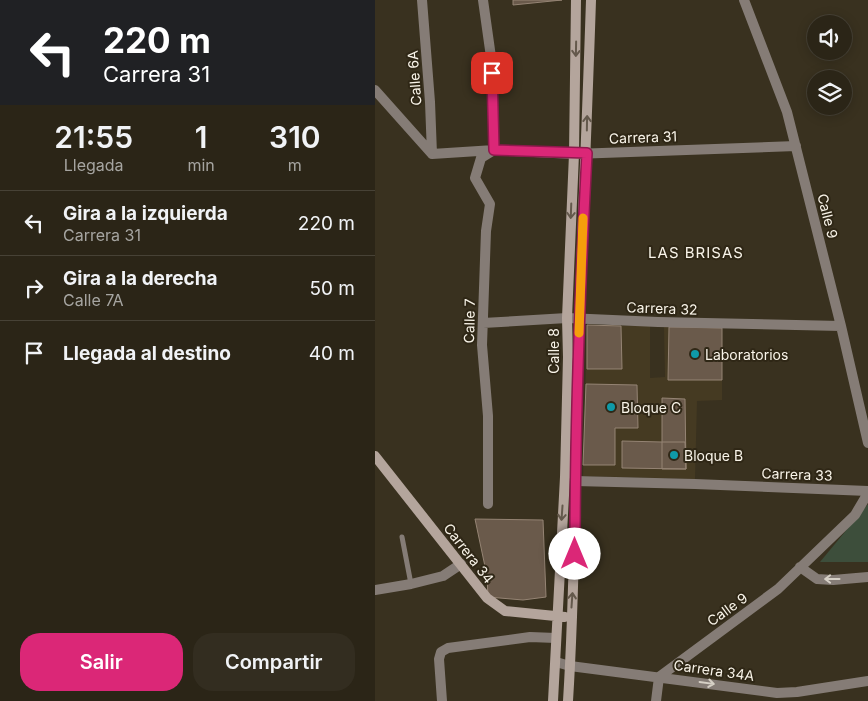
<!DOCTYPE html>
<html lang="es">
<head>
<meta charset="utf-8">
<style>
	:root { --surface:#2b2517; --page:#332d20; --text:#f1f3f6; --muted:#a6a5a1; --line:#474236; --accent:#db2777 }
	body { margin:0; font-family:Inter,sans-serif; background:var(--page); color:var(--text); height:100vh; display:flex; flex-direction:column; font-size:19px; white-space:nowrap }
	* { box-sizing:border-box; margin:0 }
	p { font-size:16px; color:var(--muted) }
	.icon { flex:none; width:28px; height:28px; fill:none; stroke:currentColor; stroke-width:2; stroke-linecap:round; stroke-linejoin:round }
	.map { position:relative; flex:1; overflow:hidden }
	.drawer { display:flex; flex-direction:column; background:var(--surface); width:375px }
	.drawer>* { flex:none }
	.banner { background:#202124; color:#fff; overflow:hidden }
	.tools { position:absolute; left:432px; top:15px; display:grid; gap:10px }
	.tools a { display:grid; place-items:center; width:45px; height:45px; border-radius:50%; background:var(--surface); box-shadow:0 2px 12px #0003,0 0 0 1px var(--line); font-size:25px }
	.pin { position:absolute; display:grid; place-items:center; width:42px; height:42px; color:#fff; margin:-21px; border-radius:10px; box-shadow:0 2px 8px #0006 }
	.me { position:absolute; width:55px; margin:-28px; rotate:0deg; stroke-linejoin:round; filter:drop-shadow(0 0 4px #0008) }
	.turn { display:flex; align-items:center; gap:18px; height:105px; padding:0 20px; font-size:22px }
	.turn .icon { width:65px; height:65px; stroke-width:2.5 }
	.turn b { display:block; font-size:35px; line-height:42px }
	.eta { display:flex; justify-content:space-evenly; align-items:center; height:85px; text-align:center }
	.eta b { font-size:30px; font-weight:600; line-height:35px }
	.button { display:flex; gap:10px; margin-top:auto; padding:10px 20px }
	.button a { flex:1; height:58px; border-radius:20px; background:var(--accent); color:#fff; font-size:20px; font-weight:600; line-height:58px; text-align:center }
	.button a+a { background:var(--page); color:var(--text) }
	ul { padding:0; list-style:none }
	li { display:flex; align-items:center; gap:15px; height:65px; padding:0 20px; border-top:1px solid var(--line) }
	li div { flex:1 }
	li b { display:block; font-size:19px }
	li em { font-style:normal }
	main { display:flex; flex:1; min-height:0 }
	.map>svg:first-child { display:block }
	.built { fill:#453a22 }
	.green { fill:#3d4e3b }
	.building { fill:#6a5a4b; stroke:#958474 }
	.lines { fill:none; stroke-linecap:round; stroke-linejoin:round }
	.lane { stroke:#857c76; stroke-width:5 }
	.street { stroke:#857c76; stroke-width:10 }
	.secondary { stroke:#b4a59c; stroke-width:10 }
	.oneway { stroke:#64594c }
	.oneway2 { stroke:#d6d0c6 }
	.route-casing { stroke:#8e194d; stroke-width:12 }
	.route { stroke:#db2777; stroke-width:9 }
	.slow { stroke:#f59e0b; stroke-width:9 }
	.culture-dot { fill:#0f9aa8; stroke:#2f2716; stroke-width:2 }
	.labels { text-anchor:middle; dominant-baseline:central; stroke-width:4; stroke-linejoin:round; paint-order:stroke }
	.street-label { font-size:14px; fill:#f9f4e9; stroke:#2f2716 }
	.poi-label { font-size:14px; fill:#f9f4e9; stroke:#2f2716; text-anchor:start }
	.neighbourhood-label { font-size:15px; letter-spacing:1px; fill:#f9f4e9; stroke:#2f2716 }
</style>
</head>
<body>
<main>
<section class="drawer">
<div class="banner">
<div class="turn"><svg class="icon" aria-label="left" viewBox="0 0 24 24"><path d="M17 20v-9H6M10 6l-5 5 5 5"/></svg><div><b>220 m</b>Carrera 31</div></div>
</div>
<div class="eta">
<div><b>21:55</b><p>Llegada</p></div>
<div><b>1</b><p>min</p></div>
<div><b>310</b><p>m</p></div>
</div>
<ul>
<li><svg class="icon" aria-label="left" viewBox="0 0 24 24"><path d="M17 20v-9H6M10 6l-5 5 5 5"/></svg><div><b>Gira a la izquierda</b><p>Carrera 31</p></div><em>220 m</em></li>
<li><svg class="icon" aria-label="right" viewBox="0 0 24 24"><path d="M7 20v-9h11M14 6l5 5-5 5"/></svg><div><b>Gira a la derecha</b><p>Calle 7A</p></div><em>50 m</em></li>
<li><svg class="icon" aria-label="arrive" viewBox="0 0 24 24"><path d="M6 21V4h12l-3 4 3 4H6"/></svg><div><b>Llegada al destino</b></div><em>40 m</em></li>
</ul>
<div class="button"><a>Salir</a><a>Compartir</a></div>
</section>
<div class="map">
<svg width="493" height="701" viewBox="0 0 493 701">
	<rect width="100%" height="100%" fill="#39311f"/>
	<path class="built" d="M212 325 275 326V378L290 377 289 327 347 328V400L322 401 320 479 208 476Z"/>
	<path class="green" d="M493 504V562H445Z"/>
	<path class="building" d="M138 0H187L138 5Z
		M212 325 246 326 247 369H212Z
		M294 327 347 328V380H293Z
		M211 384 262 385 263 428H240V465H208Z
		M287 398 310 399 311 469 247 468V441L287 442Z
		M287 442H310L311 469H287Z
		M100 519 168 520 171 597 148 600 113 597 112 576Z"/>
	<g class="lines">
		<path class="lane" d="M27 537 36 584"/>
		<path class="street" d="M47 0 55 102 57 154
			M108 0 116 57 119 150 106 158 100 178 115 204 111 231 107 345 113 416V504
			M369 0 412 112 466 326 493 443
			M0 90 57 154
			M57 154 119 150 199 154 421 146
			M108 323 192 318 283 322 466 326
			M200 481 320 484 493 491
			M425 567 442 579 458 580 493 577
			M0 590 36 584 68 576 86 564
			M181 662 195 666 402 693 422 692 493 681
			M284 677 403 589 480 515 493 493
			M67 701 64 659 66 652 73 648 155 637 181 638
			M281 701 284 677"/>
		<path class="secondary" d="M0 456 112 598 130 611 190 617
			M178 701 190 477 193 357 192 318 199 154 201 0
			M193 701C200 592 200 482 203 373 206 249 212 124 216 0"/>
	</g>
	<defs><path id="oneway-shaft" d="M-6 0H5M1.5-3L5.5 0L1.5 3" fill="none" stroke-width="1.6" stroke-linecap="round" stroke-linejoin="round" transform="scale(1.25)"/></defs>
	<g class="oneway">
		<use href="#oneway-shaft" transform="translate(201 49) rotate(91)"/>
		<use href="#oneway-shaft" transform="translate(212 123) rotate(-89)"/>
		<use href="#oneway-shaft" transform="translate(196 211) rotate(92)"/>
		<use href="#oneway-shaft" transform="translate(187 513) rotate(94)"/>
		<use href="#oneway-shaft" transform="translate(197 600) rotate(-86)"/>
	</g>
	<g class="oneway2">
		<use href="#oneway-shaft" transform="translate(457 579) rotate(-180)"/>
		<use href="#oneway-shaft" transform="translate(332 683) rotate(8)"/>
	</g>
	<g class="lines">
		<defs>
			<path id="route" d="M117 73 119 150 212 153C205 287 200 420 200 554"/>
		</defs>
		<use href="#route" class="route-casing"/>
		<use href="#route" class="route"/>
		<path class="slow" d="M204 333 208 218"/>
	</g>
	<g class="culture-dot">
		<circle cx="320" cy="354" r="5"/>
		<circle cx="236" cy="407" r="5"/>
		<circle cx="299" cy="455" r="5"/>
	</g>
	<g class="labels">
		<g class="street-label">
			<text transform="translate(39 78) rotate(-94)">Calle 6A</text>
			<text transform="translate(268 137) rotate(-2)">Carrera 31</text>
			<text transform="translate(453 216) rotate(76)">Calle 9</text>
			<text transform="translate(287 308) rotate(2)">Carrera 32</text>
			<text transform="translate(94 321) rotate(-89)">Calle 7</text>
			<text transform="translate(178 351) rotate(-90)">Calle 8</text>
			<text transform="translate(422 474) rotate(2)">Carrera 33</text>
			<text transform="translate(94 553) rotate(52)">Carrera 34</text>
			<text transform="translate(352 609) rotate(-36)">Calle 9</text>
			<text transform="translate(339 670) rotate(8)">Carrera 34A</text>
		</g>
		<g class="poi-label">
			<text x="330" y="354">Laboratorios</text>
			<text x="246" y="407">Bloque C</text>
			<text x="309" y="455">Bloque B</text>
		</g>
		<g class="neighbourhood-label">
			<text x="321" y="252">LAS BRISAS</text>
		</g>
	</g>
</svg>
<div class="tools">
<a><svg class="icon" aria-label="sound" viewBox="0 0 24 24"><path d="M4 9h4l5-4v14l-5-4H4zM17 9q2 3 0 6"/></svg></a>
<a><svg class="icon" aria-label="layers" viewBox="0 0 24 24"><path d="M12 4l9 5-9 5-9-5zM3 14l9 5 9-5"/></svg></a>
</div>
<div class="pin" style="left:117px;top:73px;background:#d93025"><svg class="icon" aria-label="arrive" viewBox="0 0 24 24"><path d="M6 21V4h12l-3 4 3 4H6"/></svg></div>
<svg class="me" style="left:200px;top:554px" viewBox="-20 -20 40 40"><circle r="19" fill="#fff"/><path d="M0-13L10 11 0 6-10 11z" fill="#db2777"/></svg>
</div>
</main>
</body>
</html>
